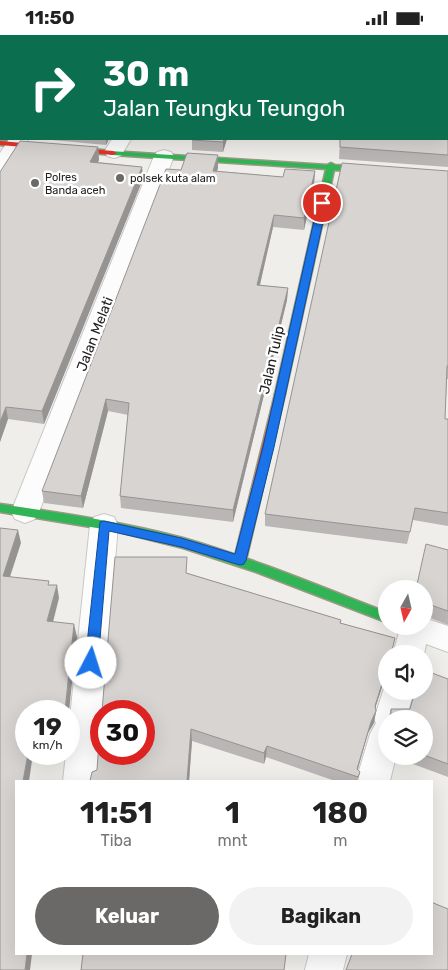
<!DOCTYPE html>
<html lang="id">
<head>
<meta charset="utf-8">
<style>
	:root { --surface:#fff; --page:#f2f2f2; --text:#222; --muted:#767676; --accent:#6a6968 }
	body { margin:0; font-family:Rubik,sans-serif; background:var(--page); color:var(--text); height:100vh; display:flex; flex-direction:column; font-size:19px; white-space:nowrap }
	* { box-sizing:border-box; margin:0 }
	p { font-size:16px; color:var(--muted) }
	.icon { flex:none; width:28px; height:28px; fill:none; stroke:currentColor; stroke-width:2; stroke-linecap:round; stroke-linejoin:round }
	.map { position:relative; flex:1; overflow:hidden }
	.drawer { position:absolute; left:15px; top:745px; width:418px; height:175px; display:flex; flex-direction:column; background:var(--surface); border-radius:0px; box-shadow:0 5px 20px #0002 }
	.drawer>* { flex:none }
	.hud { position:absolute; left:0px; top:0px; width:449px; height:105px; box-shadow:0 5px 20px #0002; background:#0b6e4f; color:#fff; overflow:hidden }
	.needle { width:32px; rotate:188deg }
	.buttons { position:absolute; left:378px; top:545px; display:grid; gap:10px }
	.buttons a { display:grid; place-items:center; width:55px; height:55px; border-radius:50%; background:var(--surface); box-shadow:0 5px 20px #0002; font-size:25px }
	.speed { position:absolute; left:15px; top:665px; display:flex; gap:10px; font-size:25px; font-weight:700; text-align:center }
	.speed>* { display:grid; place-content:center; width:65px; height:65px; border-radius:50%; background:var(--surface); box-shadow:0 5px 20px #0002; line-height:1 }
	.speed small { font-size:12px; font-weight:400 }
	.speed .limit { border:8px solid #d22; background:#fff; color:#111 }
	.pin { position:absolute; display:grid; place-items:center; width:42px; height:42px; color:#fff; margin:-21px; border:2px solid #fff; border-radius:50%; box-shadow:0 1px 5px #0007 }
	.me { position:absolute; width:55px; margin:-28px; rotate:5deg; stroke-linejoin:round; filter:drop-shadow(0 0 4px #0008) }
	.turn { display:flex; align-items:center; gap:18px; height:105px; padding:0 20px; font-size:22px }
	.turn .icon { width:65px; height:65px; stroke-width:2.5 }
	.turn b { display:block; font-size:35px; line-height:42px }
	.eta { display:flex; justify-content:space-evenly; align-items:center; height:85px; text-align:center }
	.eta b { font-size:30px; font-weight:700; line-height:35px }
	.primary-button { display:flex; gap:10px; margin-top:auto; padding:10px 20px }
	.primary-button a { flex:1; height:58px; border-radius:30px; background:var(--accent); color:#fff; font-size:20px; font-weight:700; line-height:58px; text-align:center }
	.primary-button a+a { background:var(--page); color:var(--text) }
	.status { display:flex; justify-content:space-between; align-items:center; height:35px; padding:0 25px; background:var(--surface); direction:ltr }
	.status svg { height:14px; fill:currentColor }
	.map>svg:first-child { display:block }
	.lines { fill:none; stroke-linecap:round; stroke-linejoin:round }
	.street-casing { stroke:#c9c8c7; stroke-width:2 }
	.fast-casing { stroke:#999a82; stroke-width:3 }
	.jam-casing { stroke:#999a82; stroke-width:3 }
	.street { fill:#fdfcfc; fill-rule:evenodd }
	.fast { fill:#30b455; fill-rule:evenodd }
	.jam { fill:#e5322d; fill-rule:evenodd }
	.wall { fill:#b9b6b5 }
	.shaded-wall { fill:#969493 }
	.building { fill:#d7d4d2; stroke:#969493 }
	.route { fill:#1a73e8; stroke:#114b97 }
	.poi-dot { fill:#6a6968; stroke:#fff; stroke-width:2 }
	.labels { text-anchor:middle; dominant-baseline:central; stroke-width:5; stroke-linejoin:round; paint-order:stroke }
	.far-poi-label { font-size:11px; fill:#222; stroke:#fff; text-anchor:start }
	.street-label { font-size:14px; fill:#222; stroke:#fff }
</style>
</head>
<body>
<div class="status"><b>11:50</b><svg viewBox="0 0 49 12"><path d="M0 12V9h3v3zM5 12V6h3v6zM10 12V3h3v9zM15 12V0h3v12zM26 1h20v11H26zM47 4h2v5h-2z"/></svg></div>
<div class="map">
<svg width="448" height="935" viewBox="0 0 448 935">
	<rect width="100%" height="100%" fill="#f0eeeb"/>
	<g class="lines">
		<defs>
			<path id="street" d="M9 104H28L7 138 0 140V118Z
				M112 104H131L121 121 114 123 107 121 104 117Z
				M164 115 171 117 174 121 39 477 35 484 25 488 15 484 11 477 154 121 157 117Z
				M104 479 114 482 118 490 97 746H63L66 719H69V692L90 490 94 482Z
				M424 583 448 591V617L426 609 424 619H393L399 597 396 591H424Z
				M386 647V656H414L406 684H386V721H396L390 746H356L370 699 376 688 374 684Z
				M309 919H347L343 935H305Z"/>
			<path id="fast" d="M110 116 327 130 331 128 335 130 448 138V142L334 135 285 359 280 363 275 359 326 134 113 120H110Z
				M0 469C61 478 123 487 183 503 252 523 319 551 386 577V587L256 537 183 513 115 496 0 477Z"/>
			<path id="jam" d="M0 106 113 116 117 118 113 120 0 110Z
				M280 355 285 359 246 525 244 528H236L234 525 275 359Z"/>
		</defs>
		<use href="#street" class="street-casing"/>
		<use href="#fast" class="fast-casing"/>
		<use href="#jam" class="jam-casing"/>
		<use href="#street" class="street"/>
		<use href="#fast" class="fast"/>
		<use href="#jam" class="jam"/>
	</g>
	<path class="wall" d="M448 65V132L339 124 340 104Z
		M41 104H109L106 110Z
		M227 104 223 117 192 115V105Z
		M98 112 99 125 98 127 142 132 143 144 44 389 8 384 0 407V137Z
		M218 120V133L217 136 283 142 315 136 314 149 304 195 273 192 260 250 288 253 287 265 233 487 121 473 120 461 128 380 108 376 83 473 44 468 42 456 181 135Z
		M448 136V344H447L445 384H448V491L413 485 407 509 265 491V479Z
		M448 515V590L425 581 424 582V554Z
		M187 538 341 585V588L395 603 391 619H386V645L384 646 375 673 376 676 374 688 368 698 357 735 360 737 358 746H335L266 722 264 729 192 706 189 746H90L97 735Z
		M448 644V742L397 723V721H424V684H388L391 674H410Z"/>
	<path class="shaded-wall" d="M1 67V84L0 87V70Z
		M106 104H109L106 110Z
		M224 104H227L223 117V107Z
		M98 112 99 125 92 139 90 127Z
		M218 120V133L213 148V136Z
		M142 132 143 144 44 389 42 376Z
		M315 136 314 149 304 195V183Z
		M274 180 273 192 257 262V250Z
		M288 253 287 265 233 487V475Z
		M106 364 108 376 83 473 81 461Z
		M6 372 8 384 0 407V387Z
		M18 495 21 508 6 554 3 541Z
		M57 550 59 563 50 599 47 586Z
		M428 569 425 581 424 582 425 572Z
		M74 589 77 602 69 676H65Z
		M386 636V645L384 646 372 683 375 671Z
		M376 676 374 688 368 698 356 741 357 734 371 687Z
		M191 694 192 706 189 746H187Z
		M267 711 266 722 264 729V718Z
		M28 719H33L29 746H23Z
		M27 919H32L30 935H25Z"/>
	<path class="building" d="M0 0H29V1H1V67L0 70Z
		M88 0H344L343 1H87Z
		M448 65V120L340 112V104H448Z
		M192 104H224L223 107 192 105Z
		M20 106 98 112 90 127 142 132 42 376 6 372 0 387V137Z
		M187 118 218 120 213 136 283 142 285 134 315 136 304 183 274 180 257 250 288 253 233 475 120 461 129 368 106 364 81 461 42 456 166 134 181 135Z
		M342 128 448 136V331H447L445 384H448V478L415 473 410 497 265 479Z
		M0 493 18 495 3 541 49 546 48 550H57L47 586 74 589 65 676H26V719H28L23 746H16V919H27L25 935H0Z
		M426 509 448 515V576L428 569 425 572H424V554H416Z
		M115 522H187L186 538 341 585 340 588 395 603 391 619H386V636L375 671 376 676 371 687 357 734 360 737 358 742 267 711 264 718 191 694 187 746H90L92 737 97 735 101 680V719H144V676H102Z
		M424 635 448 644V729L424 720V684H391V674H410L415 656H424Z
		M431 867 448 874V935H346L352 919H431Z
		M83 919H286L284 935H81Z"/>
	<path class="route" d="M322 165 327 168 274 412 246 525 244 529 240 530 181 512 109 496 98 628 96 632 91 634 87 632 85 628 100 487 104 486 181 503 235 519 263 412 318 168Z"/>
	<g class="poi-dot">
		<circle cx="120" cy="143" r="5"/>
		<circle cx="35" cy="148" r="5"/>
	</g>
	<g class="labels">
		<g class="far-poi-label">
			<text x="45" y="142">Polres<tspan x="45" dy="13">Banda aceh</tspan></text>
			<text x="130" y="143">polsek kuta alam</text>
		</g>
		<g class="street-label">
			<text transform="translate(95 299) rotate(-69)">Jalan Melati</text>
			<text transform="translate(272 325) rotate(-77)">Jalan Tulip</text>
		</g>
	</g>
</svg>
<div class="buttons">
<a><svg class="needle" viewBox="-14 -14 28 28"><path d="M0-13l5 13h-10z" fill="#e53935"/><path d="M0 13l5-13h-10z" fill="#767676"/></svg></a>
<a><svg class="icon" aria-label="sound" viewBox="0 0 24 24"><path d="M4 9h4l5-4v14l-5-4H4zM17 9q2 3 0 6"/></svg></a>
<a><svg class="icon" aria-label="layers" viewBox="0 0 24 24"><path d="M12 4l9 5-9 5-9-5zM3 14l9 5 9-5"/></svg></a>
</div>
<div class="speed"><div>19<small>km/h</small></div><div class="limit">30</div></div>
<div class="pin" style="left:322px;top:168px;background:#d93025"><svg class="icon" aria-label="arrive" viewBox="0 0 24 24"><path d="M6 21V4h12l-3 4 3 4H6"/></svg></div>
<svg class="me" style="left:91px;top:628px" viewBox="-20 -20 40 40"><circle r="19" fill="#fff"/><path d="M0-13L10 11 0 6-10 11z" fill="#1a73e8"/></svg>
<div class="hud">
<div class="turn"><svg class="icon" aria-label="right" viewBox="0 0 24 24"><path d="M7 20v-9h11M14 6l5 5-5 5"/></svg><div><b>30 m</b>Jalan Teungku Teungoh</div></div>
</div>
<section class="drawer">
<div class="eta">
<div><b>11:51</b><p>Tiba</p></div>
<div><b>1</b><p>mnt</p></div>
<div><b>180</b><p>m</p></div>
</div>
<div class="primary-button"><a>Keluar</a><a>Bagikan</a></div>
</section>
</div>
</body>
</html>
